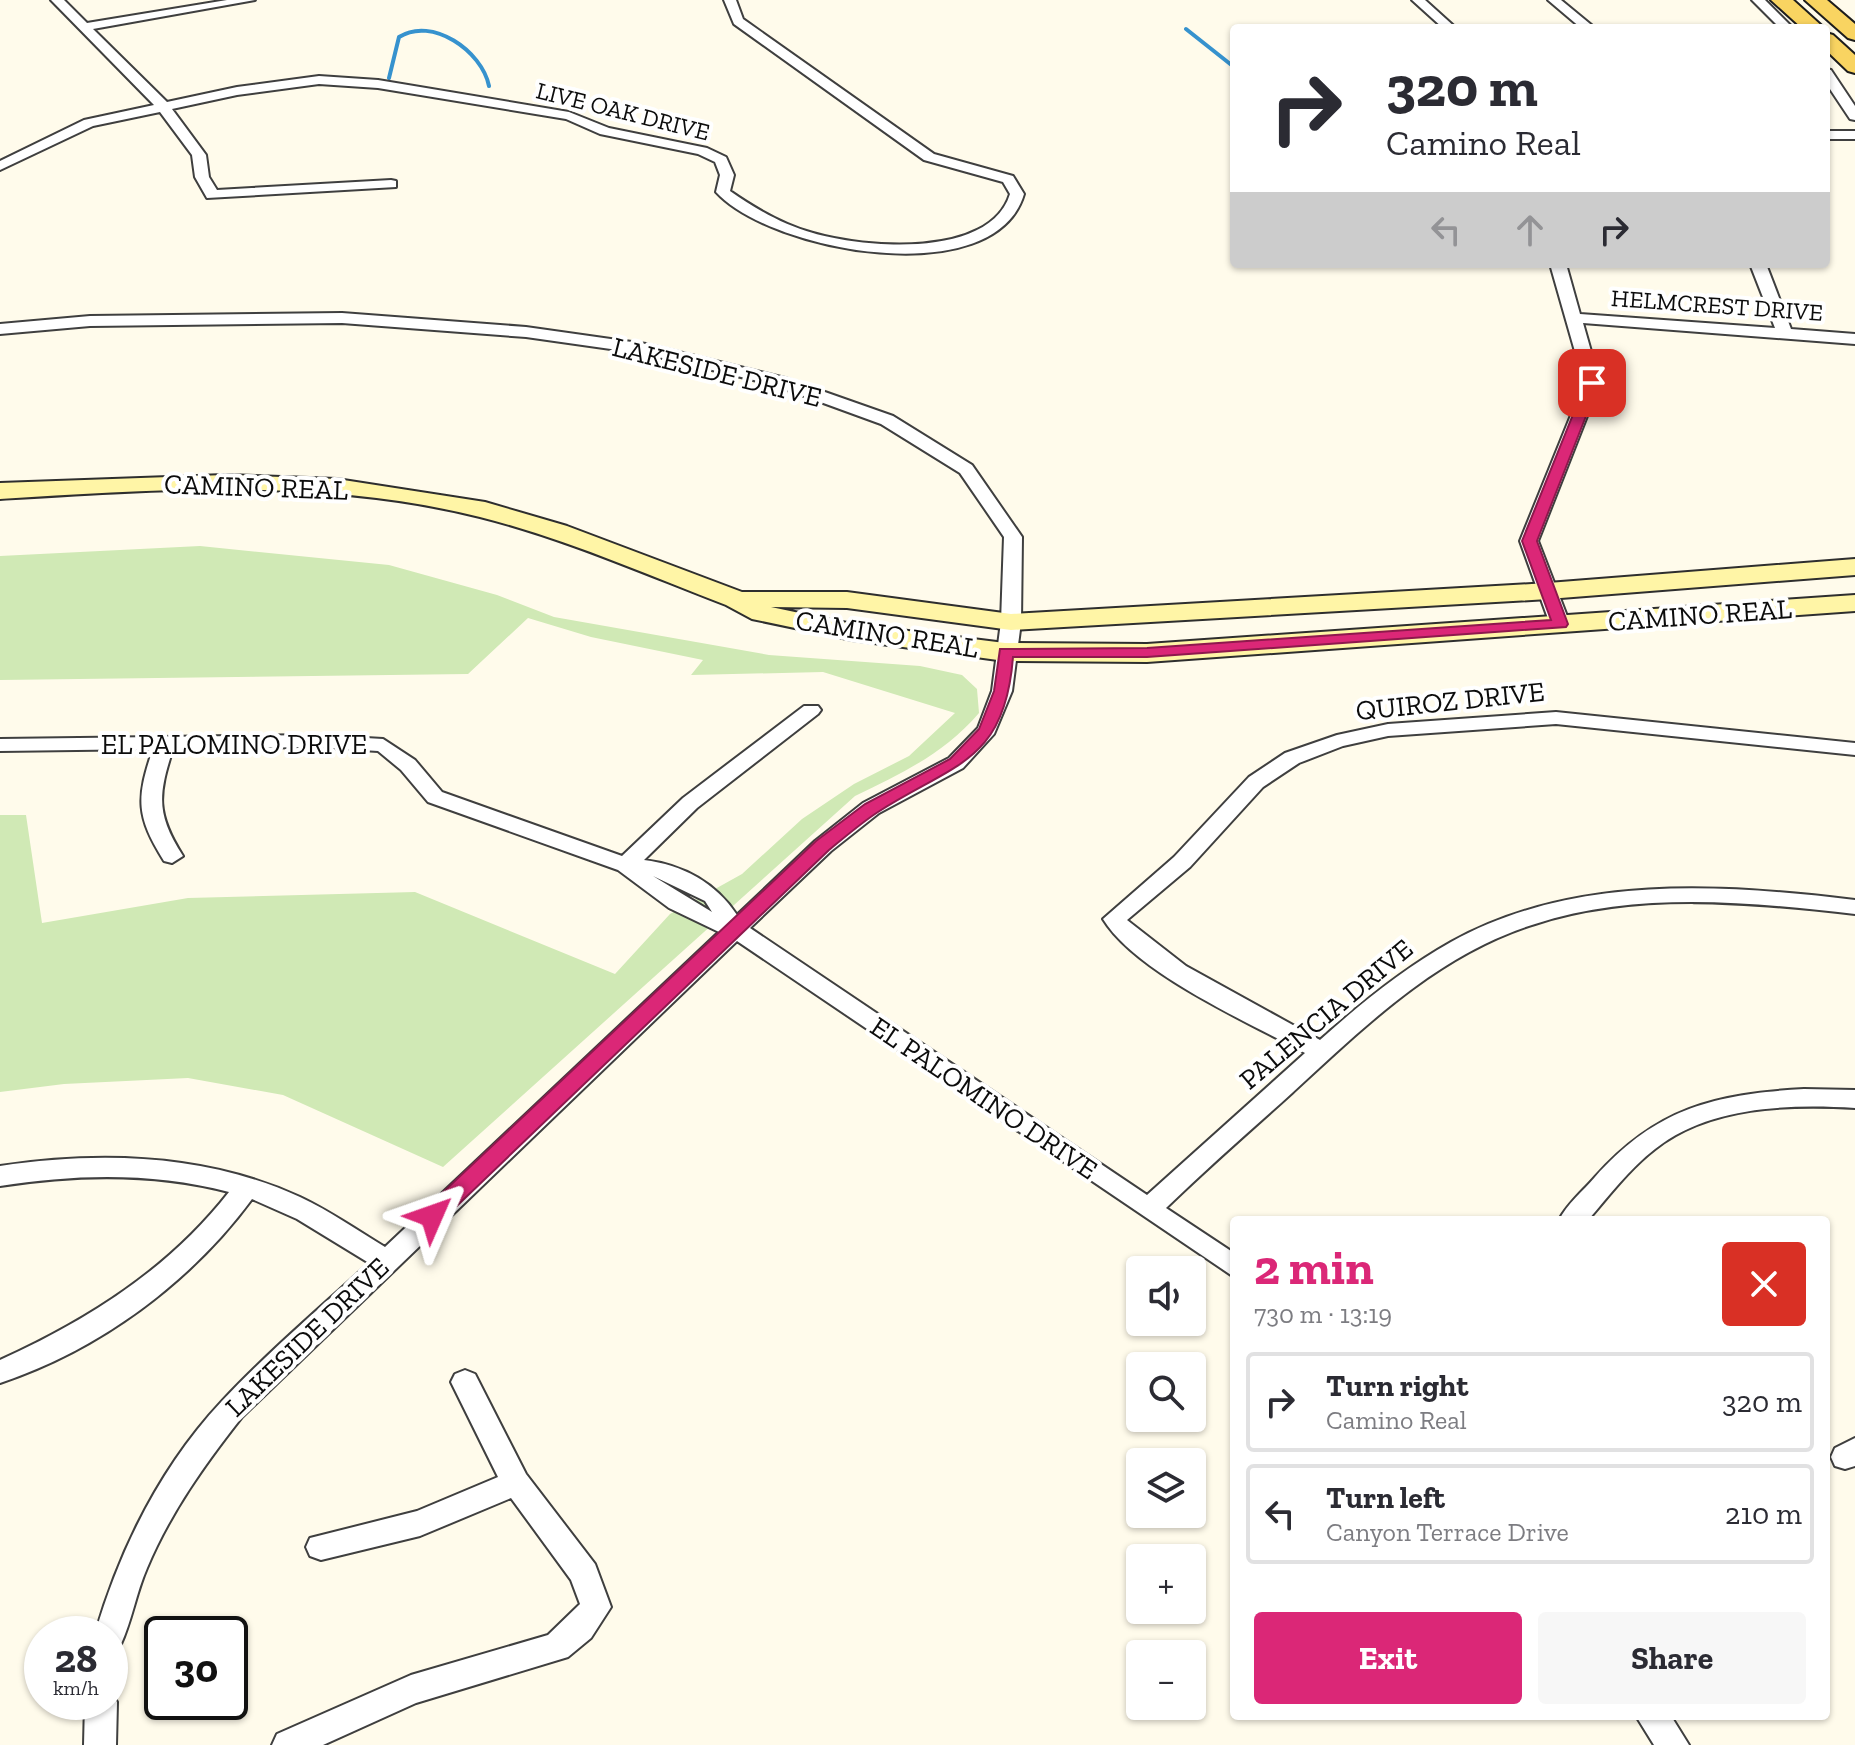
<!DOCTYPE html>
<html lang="en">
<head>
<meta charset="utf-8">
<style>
	:root { --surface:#fff; --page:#f7f7f7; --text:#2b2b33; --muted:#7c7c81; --line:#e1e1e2; --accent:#db2777 }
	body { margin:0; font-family:"Zilla Slab",serif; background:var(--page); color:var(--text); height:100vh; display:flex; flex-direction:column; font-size:30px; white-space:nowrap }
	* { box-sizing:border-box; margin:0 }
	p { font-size:26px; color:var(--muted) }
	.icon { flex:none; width:44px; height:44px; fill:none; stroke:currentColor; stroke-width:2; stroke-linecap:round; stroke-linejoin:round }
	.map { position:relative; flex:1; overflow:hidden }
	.drawer { position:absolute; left:1230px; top:1216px; width:600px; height:504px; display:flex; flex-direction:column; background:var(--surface); border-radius:8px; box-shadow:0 2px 6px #0004 }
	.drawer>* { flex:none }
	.guide { position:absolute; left:1230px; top:24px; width:600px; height:244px; border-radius:8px; box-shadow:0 2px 6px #0004; background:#fff; color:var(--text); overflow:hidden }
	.tools { position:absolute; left:1126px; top:1256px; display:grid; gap:16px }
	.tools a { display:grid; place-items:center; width:80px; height:80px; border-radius:8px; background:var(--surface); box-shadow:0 2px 6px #0004; font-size:40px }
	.speed { position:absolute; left:24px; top:1616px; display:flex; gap:16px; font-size:40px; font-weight:700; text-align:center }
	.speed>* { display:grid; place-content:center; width:104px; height:104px; border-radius:50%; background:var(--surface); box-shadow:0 2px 6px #0004; line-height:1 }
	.speed small { font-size:20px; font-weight:400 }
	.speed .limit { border:4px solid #111; border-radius:12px; background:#fff; color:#111 }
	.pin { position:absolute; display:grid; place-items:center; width:68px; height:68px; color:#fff; margin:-34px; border-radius:16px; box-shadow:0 4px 12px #0006 }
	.me { position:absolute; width:88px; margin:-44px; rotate:47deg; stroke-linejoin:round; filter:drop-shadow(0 0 6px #0008) }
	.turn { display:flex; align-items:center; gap:28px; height:168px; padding:0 24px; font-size:36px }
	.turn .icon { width:104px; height:104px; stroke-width:2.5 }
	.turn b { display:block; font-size:56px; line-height:68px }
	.lanes { display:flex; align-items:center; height:76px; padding:0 24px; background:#0003; justify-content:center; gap:40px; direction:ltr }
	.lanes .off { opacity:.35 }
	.round { display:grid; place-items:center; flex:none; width:84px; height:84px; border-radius:8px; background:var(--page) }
	.headline { display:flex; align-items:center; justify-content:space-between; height:136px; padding:0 24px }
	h1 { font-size:48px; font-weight:800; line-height:60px; color:var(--accent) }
	.button { display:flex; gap:16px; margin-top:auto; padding:16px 24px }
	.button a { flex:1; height:92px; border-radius:8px; background:var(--accent); color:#fff; font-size:32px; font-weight:800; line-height:92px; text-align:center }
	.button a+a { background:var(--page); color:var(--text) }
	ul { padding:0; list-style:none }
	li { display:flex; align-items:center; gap:24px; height:100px; margin:0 16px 12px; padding:0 8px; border:4px solid var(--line); border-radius:8px }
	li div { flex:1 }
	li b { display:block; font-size:30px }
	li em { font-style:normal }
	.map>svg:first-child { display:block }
	.green { fill:#d0e9b5 }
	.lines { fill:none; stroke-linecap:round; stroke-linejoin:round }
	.stream { stroke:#3692ce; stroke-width:4 }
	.street-casing { stroke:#3f3f3f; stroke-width:4 }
	.secondary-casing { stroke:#2e2e2e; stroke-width:4 }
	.primary-casing { stroke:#1d1d1d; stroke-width:4 }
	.street { fill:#fff; fill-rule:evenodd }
	.secondary { fill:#fff5a6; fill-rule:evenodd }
	.primary { fill:#f9d461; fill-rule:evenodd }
	.route { fill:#db2777; stroke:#8e194d; stroke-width:2 }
	.labels { text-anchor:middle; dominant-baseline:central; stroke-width:8; stroke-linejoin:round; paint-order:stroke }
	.far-street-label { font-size:24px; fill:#0c0c0c; stroke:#fff }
	.street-label { font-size:28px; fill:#0c0c0c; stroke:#fff }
</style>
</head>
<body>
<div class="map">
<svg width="1855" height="1745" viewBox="0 0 1855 1745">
	<rect width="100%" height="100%" fill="#fffbeb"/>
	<path class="green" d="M200 546 389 565 497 595 554 617 769 655 920 666 962 675 977 689 979 713C944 754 902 773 855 796L443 1167 283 1095 188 1078 64 1084 0 1092V815H26L42 923 188 898 415 892 615 974 670 914 742 874 802 819 854 784 909 756 955 713 823 672 691 675 703 660 591 637 528 618 468 674 0 680V556Z"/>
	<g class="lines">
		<path class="stream" d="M1186 29 1234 67
			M389 78 399 37C432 16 482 51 489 86"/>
		<defs>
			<path id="street" d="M51 0H64L87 23 227 0H255L93 29 167 102 237 87 319 76 378 80 569 112 609 128 707 148 726 157 734 175 730 191C756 209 783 225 813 233 864 248 990 259 1010 194L1003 182 924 160 734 24 724 0H736L743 19 934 154 1013 176 1024 194C995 293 771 252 716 192L720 175 715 162 698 154 600 134 566 119 378 88 319 84 237 95 172 109 206 155 209 177 217 190 391 180 396 181V187L207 198 195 177 192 155 160 112 93 126 0 170V161L84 120 154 105Z
				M1412 0H1425L1456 28H1443Z
				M1548 0H1561L1595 28H1581Z
				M1752 0H1765L1793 28H1780Z
				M1826 69 1831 70 1855 106V120L1850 119 1826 83Z
				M1826 131H1855V139H1826Z
				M1550 264H1566L1580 314 1775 328 1750 264H1766L1791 329 1855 334V344L1583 323 1600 383 1538 541 1570 624 1560 630 1550 624 1520 541 1584 383Z
				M342 313 526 327 646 344 785 378 893 416 972 465 1022 537 1021 622 1012 691 994 734 963 768 879 813 831 851 750 928 1147 1195 1305 1053C1248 1022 1136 973 1103 919L1174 857 1249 777 1285 753 1337 735 1388 724 1556 712 1855 743V755L1556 724 1388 736 1343 746 1299 763 1263 787 1190 867 1127 920 1186 966 1320 1040C1360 1004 1403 969 1451 942 1573 874 1721 884 1855 900V914C1750 902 1637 891 1535 924 1438 954 1365 1026 1292 1093 1250 1131 1207 1168 1166 1208L1234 1253V1277L737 941 242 1417C205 1464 170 1513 147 1568 136 1593 132 1620 121 1644L110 1648V1634H95C120 1549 161 1466 222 1401 268 1352 320 1308 369 1263L297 1219 252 1199C190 1283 99 1350 0 1383V1360C88 1320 169 1269 229 1192 153 1172 76 1174 0 1186V1166C101 1151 206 1154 300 1197 330 1211 357 1230 385 1247L719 932 669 908 618 870 428 802 401 770 378 751 314 747 173 749C158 795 156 814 183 856L172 863 164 861C136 816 136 799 153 749L0 751V739L314 735 383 739 415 760 442 792 622 856 683 798 804 706H818L821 710 818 714 697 808 644 860C683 865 715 882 737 915L815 841 863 803 949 758 978 728 992 691 1001 622 1004 537 960 473 881 424 774 385 646 354 526 337 342 323 90 326 0 334V324L90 316ZM653 876 705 901 712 912Z
				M1804 1089 1855 1090V1108C1789 1104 1709 1106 1655 1149 1629 1169 1609 1196 1588 1220H1559C1567 1204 1583 1191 1595 1177 1656 1108 1715 1094 1804 1089Z
				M465 1370 475 1374 526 1474 595 1564 611 1607 591 1638 568 1657 416 1703 323 1745H272L277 1734 411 1675 548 1635 580 1604 571 1580 511 1498 420 1536 321 1560 310 1556 306 1547 310 1538 417 1511 498 1477 451 1382 455 1374Z
				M1855 1438V1466L1845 1469 1835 1466 1831 1457 1835 1448Z
				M110 1691 117 1702 116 1745H84L85 1702H110Z
				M1636 1716H1671L1689 1745H1654Z"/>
			<path id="secondary" d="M225 475 337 479 485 502 567 526 742 592H847L1011 614 1548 583 1855 559V575L1548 599 1011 630 847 608 771 607 852 624 1005 643 1147 644 1855 595V611L1147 662 1005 661 852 640 752 619 726 605C645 574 564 538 480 517 324 478 159 489 0 499V483Z"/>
			<path id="primary" d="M1771 0H1793L1824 28H1802Z
				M1805 0H1827L1855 24V40L1848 38Z
				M1826 33 1833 35 1855 55V73L1848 71 1826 50Z"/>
		</defs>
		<use href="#street" class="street-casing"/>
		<use href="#secondary" class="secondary-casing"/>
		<use href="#primary" class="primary-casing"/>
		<use href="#street" class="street"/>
		<use href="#secondary" class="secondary"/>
		<use href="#primary" class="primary"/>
	</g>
	<path class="route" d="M1587 380 1599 383 1537 541 1568 624 1566 627 1147 657H1013C1005 763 954 763 878 812 861 823 845 837 829 850L440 1222H424L421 1216 424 1210 816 841 865 804 950 759 979 729 994 691 1000 649 1147 648 1551 620 1522 541Z"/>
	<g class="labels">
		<g class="far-street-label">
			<text transform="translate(623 111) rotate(14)">LIVE OAK DRIVE</text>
			<text transform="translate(1717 305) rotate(4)">HELMCREST DRIVE</text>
		</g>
		<g class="street-label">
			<text transform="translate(717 372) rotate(14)">LAKESIDE DRIVE</text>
			<text transform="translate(256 487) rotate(2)">CAMINO REAL</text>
			<text transform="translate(1700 615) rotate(-4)">CAMINO REAL</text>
			<text transform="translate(887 634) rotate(9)">CAMINO REAL</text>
			<text transform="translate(1450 701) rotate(-6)">QUIROZ DRIVE</text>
			<text x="234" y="744">EL PALOMINO DRIVE</text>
			<text transform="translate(1326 1014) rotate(-40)">PALENCIA DRIVE</text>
			<text transform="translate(984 1098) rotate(34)">EL PALOMINO DRIVE</text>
			<text transform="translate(307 1337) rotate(-44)">LAKESIDE DRIVE</text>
		</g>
	</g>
</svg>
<div class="tools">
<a><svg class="icon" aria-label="sound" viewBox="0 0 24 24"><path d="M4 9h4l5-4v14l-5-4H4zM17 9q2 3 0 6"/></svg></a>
<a><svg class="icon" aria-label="search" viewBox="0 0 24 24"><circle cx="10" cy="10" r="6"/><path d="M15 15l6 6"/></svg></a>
<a><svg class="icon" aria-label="layers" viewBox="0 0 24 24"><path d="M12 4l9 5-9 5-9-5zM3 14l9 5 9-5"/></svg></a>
<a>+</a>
<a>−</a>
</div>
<div class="speed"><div>28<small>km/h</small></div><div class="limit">30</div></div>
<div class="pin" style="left:1592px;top:383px;background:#d93025"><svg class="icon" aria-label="arrive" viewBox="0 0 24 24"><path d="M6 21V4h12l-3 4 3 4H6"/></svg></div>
<svg class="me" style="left:432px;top:1216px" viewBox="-20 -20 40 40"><path d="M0-17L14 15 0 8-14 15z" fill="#db2777" stroke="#fff" stroke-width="4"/></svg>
<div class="guide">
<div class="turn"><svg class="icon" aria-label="right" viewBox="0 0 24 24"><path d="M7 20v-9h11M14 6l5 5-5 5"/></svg><div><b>320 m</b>Camino Real</div></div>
<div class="lanes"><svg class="icon off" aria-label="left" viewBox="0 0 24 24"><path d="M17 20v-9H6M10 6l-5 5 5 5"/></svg><svg class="icon off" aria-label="ahead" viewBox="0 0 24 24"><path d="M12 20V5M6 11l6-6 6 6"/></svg><svg class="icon" aria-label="right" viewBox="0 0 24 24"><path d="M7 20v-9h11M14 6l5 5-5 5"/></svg></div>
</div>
<section class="drawer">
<div class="headline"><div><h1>2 min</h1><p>730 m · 13:19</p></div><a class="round" style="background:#d93025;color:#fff"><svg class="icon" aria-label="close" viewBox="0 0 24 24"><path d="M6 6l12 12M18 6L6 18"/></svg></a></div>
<ul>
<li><svg class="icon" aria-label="right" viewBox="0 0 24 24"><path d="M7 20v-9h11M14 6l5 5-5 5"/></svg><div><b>Turn right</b><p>Camino Real</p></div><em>320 m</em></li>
<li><svg class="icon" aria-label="left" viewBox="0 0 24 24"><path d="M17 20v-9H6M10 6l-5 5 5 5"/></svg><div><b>Turn left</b><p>Canyon Terrace Drive</p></div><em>210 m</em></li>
</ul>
<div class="button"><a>Exit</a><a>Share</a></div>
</section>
</div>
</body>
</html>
